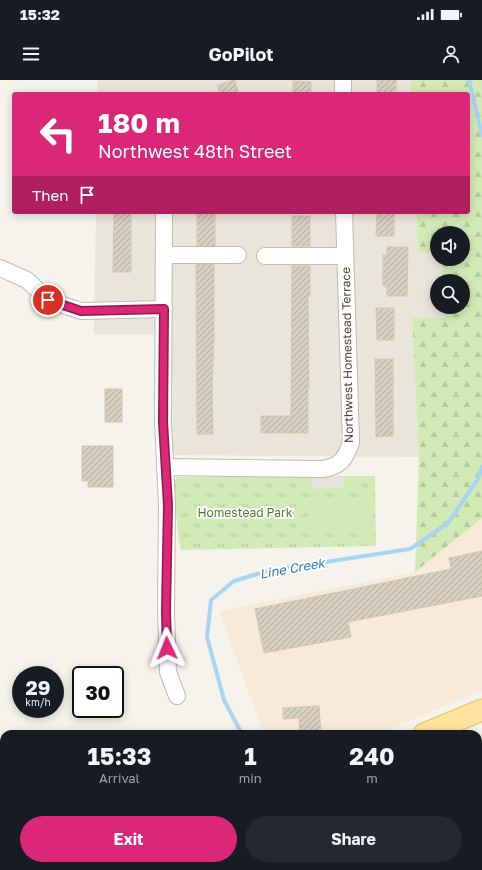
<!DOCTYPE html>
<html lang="en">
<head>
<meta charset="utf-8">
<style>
	:root { --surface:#171b24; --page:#242831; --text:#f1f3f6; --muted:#9ea1a6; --accent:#db2777 }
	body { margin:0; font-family:"Golos Text",sans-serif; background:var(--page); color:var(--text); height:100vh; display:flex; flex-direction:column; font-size:15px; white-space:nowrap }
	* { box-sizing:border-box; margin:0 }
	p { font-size:13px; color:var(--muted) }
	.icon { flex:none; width:22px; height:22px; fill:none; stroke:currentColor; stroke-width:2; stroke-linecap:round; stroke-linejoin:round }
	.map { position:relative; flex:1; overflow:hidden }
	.side { position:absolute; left:0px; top:650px; width:482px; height:140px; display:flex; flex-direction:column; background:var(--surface); border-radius:12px 12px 0 0; box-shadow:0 2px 10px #0003 }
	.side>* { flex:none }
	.hud { position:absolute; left:12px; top:12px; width:458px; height:122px; border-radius:4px; box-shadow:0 2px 10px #0003; background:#db2777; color:#fff; overflow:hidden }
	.controls { position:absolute; left:430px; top:146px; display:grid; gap:8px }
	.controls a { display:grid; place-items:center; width:40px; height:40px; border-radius:50%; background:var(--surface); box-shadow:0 2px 10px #0003; font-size:20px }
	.speed { position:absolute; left:12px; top:586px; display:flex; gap:8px; font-size:20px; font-weight:700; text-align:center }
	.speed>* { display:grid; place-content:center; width:52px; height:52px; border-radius:50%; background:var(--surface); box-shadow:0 2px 10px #0003; line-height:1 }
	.speed small { font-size:10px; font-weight:400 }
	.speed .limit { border:2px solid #111; border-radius:6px; background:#fff; color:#111 }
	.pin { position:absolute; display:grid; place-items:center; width:34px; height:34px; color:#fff; margin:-17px; border:2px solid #fff; border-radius:50%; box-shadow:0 1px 4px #0007 }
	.me { position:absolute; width:44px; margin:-22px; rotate:358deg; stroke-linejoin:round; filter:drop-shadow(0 0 3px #0008) }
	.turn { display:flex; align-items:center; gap:14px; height:84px; padding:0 20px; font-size:18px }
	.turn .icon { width:52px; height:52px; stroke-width:2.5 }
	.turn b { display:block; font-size:28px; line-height:34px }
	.then { display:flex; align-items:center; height:38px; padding:0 20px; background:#0003; gap:8px; font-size:15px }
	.eta { display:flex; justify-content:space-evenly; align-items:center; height:68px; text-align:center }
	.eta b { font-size:24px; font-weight:700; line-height:28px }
	.action { display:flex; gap:8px; margin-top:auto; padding:8px 20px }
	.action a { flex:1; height:46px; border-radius:24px; background:var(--accent); color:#fff; font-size:16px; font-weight:700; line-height:46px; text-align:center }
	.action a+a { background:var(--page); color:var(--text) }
	.status { display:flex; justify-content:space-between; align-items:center; height:28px; padding:0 20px; background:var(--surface); direction:ltr }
	.status svg { height:11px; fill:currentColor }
	header { display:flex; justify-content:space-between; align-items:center; height:52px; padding:0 20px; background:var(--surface); font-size:18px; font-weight:700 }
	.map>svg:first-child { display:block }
	.residential { fill:#eae5da }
	.commercial { fill:#f7ead8 }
	.forest { fill:url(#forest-firs) }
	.park { fill:url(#park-tufts) }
	.pitch { fill:#d2eab5 }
	.parking { fill:#e5e3e0 }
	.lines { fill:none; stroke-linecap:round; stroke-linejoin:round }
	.stream { stroke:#a9d4f2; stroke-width:4 }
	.building { fill:url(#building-hatch); stroke:#d3c7b4 }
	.minor-casing { stroke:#c2bbae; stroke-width:18 }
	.major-casing { stroke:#e6c16a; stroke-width:23 }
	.minor { stroke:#fff; stroke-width:16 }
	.major { stroke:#ffe39c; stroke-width:21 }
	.route-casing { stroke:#8e194d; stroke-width:10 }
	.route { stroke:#db2777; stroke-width:7 }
	.labels { text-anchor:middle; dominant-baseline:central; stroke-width:4; stroke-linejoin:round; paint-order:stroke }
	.street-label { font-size:12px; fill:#4b4439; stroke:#fff }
	.park-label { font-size:12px; fill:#4a7f2a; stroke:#fff }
	.water-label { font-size:13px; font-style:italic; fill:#2e7ab2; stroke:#fff }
</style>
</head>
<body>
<div class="status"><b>15:32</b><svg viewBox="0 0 49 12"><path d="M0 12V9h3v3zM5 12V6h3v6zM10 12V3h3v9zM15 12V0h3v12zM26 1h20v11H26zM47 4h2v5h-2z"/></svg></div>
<header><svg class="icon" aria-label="menu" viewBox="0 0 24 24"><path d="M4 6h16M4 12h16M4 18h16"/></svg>GoPilot<svg class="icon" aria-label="person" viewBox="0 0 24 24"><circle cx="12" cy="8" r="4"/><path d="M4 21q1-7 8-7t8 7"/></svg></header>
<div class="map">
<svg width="482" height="790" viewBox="0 0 482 790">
	<defs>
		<pattern id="forest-firs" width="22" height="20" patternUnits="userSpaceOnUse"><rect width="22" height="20" fill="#d2eab5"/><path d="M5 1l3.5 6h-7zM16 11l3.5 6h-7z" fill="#b6ca9c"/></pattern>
		<pattern id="park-tufts" width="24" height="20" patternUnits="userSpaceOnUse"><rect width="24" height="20" fill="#d2eab5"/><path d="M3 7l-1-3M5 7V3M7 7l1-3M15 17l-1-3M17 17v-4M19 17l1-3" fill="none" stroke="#b6ca9c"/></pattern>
		<pattern id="building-hatch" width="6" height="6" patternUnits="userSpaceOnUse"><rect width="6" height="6" fill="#d8cfc1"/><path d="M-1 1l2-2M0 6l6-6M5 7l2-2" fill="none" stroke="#b1aa9e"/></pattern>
	</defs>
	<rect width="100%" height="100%" fill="#f6f3ec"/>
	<path class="residential" d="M97 0H410V14H97Z
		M96 132H416L418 172 437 173V179H442L443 201H437V227H444V238H412L419 377 173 375 172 255 94 254Z"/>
	<path class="commercial" d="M482 438V611L377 654H264L219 531 415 492Z"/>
	<path class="forest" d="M410 0H482V438L415 492 419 377 412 238H444V227H463V201H443L442 179H463V153H437V173L418 172 416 132H468V14H410Z"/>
	<path class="park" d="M375 396 376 466 181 470 179 461 173 405 176 398 178 397Z"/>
	<path class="pitch" d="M368 417 369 449 312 451 311 419Z"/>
	<path class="parking" d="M311 396H344V408L312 409Z"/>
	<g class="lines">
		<path class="stream" d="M469 0 482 55
			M242 654 224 620 207 557 211 520 234 501 267 491 410 469 448 443 478 399 482 387"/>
	</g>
	<path class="building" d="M235 0 239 14H220L217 5Z
		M377 0H396V14H377Z
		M293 1 311 2V14H293Z
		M114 132H131V192H113Z
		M377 132H394V156H376Z
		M197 134H215V166H197Z
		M292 136H310V166H292Z
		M387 167H408L407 216H387V206H383V175H387Z
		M196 184H214V256L212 306 213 354H197Z
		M292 186H310V216H308L309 308H308V353H261V336H291Z
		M376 228H394V260H377Z
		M375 279H393V356L376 357Z
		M105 309H122V342H105Z
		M82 366H113V407H88V401H82Z
		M482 471V516L348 542 351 557 264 573 255 529 451 489 449 478Z
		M319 626 321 654H300L299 638 283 639V628Z"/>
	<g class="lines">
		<defs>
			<path id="minor" d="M343 0V14
				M164 132 163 342 167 425 166 531 168 592 177 616
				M164 175H238
				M265 176H345
				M0 188 27 200 48 220 81 231 164 229
				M165 387 323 389C341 386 345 379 351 363L344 132
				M138 786 140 790"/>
			<path id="major" d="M424 654 482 630
				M102 790 110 786"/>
		</defs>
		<use href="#minor" class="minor-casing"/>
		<use href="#major" class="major-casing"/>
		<use href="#minor" class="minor"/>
		<use href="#major" class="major"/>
	</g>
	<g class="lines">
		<defs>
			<path id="route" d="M48 220 81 231 164 229 163 342 168 425 166 531 167 568"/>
		</defs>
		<use href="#route" class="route-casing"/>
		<use href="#route" class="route"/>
	</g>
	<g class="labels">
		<g class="street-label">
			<text transform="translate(347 275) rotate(-91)">Northwest Homestead Terrace</text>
		</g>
		<g class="park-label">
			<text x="245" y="432">Homestead Park</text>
		</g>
		<g class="water-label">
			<text transform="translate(292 488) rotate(-10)">Line Creek</text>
		</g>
	</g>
</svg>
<div class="controls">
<a><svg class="icon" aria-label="sound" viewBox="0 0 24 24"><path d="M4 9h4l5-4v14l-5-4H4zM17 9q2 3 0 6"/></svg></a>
<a><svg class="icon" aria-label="search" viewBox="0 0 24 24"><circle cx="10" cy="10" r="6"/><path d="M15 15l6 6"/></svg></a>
</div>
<div class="speed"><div>29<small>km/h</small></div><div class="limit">30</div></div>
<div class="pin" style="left:48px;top:220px;background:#d93025"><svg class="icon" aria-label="arrive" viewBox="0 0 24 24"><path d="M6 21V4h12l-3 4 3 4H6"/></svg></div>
<svg class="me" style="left:167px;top:568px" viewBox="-20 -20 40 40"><path d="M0-17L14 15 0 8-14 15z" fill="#db2777" stroke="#fff" stroke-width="4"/></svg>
<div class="hud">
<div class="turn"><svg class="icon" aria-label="left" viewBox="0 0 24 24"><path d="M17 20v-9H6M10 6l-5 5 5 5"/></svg><div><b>180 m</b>Northwest 48th Street</div></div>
<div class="then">Then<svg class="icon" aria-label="arrive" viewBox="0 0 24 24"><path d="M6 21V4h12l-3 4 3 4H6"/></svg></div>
</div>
<section class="side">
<div class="eta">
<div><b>15:33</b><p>Arrival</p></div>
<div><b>1</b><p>min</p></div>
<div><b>240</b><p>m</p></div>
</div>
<div class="action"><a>Exit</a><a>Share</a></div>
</section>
</div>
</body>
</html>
